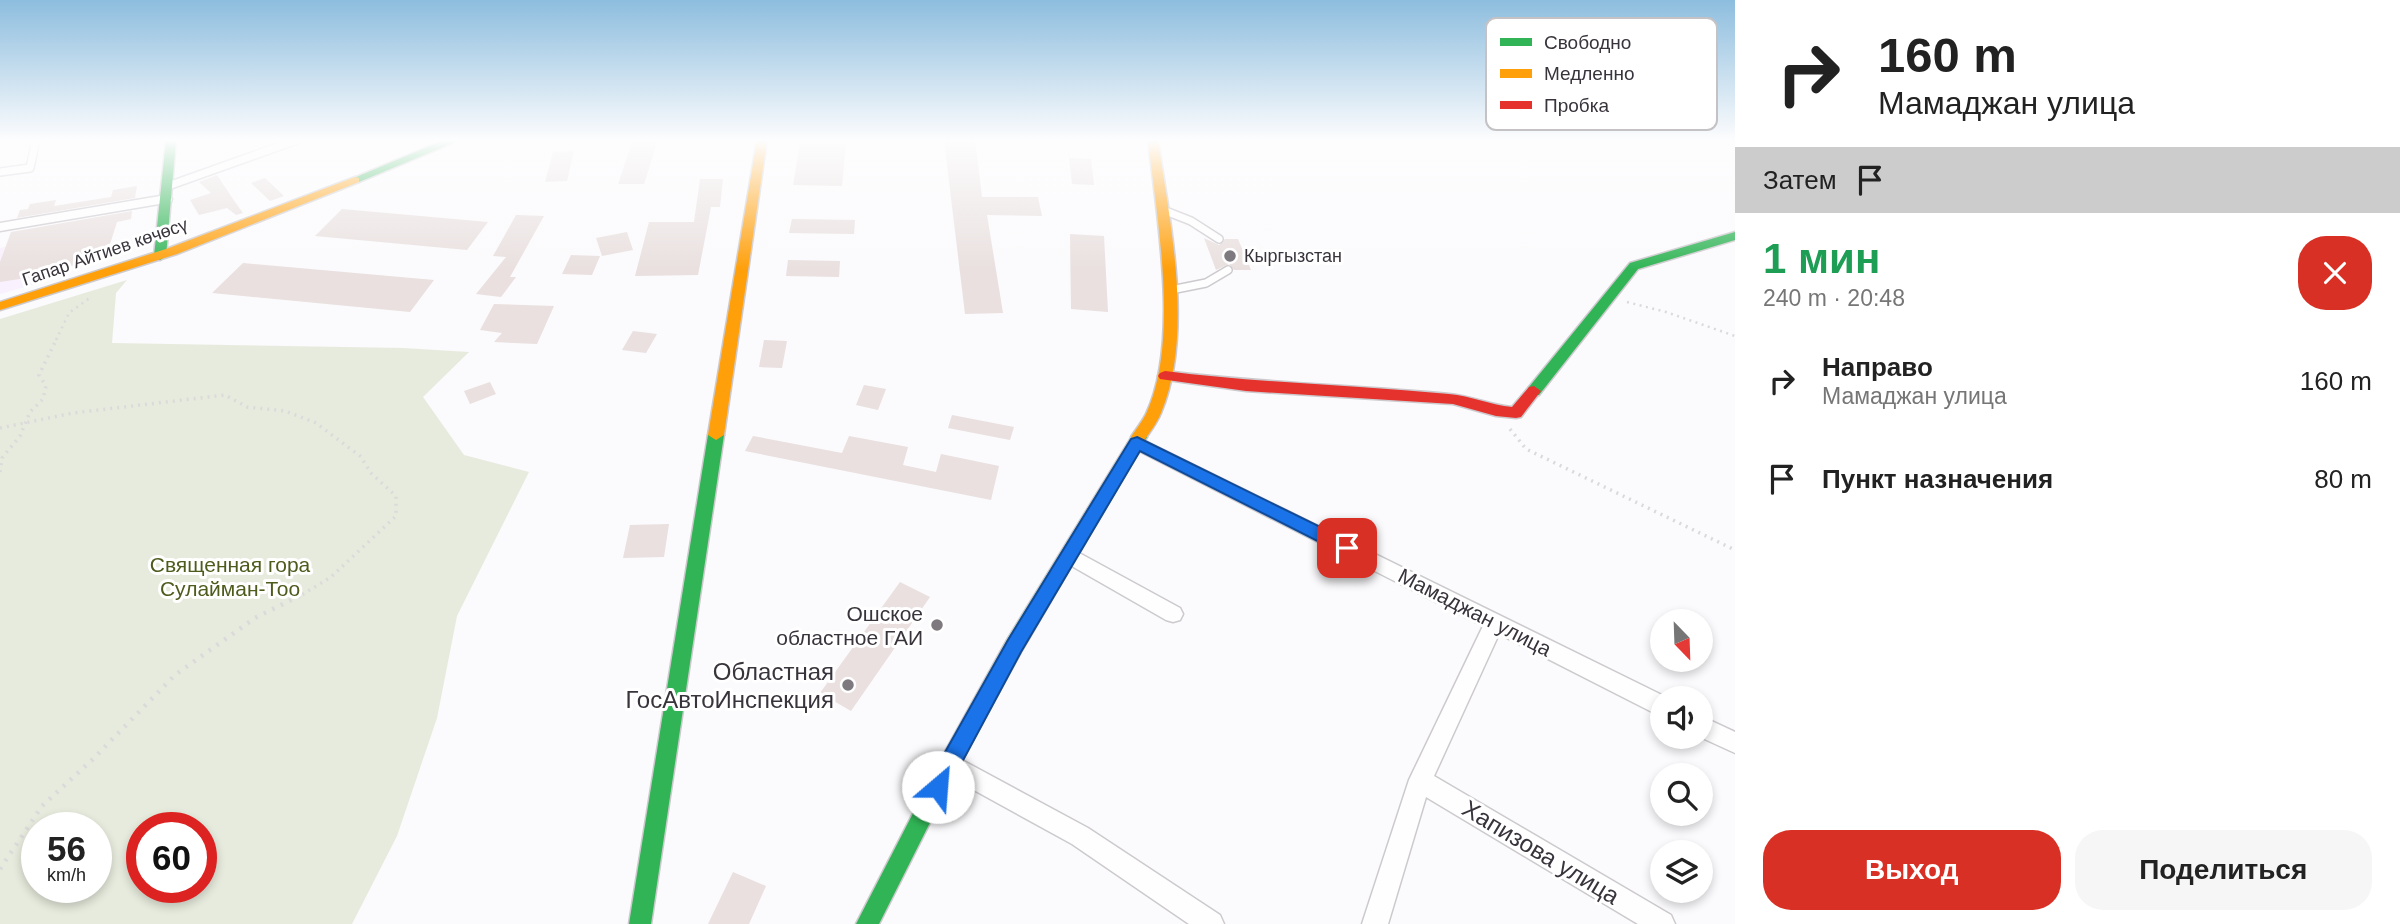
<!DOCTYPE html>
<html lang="ru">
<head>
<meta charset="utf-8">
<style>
	:root { --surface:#fff; --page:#f6f6f6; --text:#222; --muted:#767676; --accent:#d93025 }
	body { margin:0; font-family:Arial,sans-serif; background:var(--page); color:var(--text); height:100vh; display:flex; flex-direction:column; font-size:26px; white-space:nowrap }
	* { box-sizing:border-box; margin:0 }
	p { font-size:23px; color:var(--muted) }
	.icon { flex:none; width:38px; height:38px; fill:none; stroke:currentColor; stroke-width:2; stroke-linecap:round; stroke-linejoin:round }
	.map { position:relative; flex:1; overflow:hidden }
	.details { display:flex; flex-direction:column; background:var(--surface); width:665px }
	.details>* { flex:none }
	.top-card { background:#fff; color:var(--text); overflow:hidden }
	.needle { width:46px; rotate:157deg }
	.controls { position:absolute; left:1650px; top:609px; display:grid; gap:14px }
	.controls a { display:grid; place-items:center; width:63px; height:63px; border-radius:50%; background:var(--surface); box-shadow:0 4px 10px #0003; font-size:35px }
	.speed { position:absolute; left:21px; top:812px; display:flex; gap:14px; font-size:35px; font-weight:700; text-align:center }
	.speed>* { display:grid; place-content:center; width:91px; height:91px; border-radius:50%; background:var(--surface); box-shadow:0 4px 10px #0003; line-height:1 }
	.speed small { font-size:18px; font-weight:400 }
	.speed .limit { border:10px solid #d22; background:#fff; color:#111 }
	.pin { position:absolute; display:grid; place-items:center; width:60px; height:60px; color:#fff; margin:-30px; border-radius:14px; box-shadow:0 4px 10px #0006 }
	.me { position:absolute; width:77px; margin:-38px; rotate:27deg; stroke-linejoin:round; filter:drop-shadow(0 0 5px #0008) }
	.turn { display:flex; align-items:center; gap:24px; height:147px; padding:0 28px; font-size:32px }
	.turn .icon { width:91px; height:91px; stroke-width:2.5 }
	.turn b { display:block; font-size:49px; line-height:60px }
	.then { display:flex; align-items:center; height:66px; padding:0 28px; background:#0003; gap:14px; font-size:26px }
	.round { display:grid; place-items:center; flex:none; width:74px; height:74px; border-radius:28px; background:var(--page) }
	.headline { display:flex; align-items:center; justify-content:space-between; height:119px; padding:0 28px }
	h1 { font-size:42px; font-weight:600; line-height:52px; color:#1e9e55 }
	.button { display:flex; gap:14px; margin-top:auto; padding:14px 28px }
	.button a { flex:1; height:80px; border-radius:28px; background:var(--accent); color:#fff; font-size:28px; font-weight:600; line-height:80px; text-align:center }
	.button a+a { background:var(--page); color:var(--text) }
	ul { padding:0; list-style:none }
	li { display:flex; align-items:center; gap:21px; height:98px; padding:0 28px }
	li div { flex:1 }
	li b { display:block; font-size:26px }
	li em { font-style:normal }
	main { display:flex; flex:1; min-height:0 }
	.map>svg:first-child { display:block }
	.built { fill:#f9f1fd }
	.green { fill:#e7ebdd; fill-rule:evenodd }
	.building { fill:#e9e0df }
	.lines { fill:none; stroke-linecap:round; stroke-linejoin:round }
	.lane-casing { stroke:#cdcace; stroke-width:10 }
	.street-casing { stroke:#cdcace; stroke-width:3 }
	.fast-casing { stroke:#cdcace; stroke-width:3 }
	.slow-casing { stroke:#cdcace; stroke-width:3 }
	.jam-casing { stroke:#cdcace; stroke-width:3 }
	.path-far2 { stroke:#dbdadb; stroke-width:2.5; stroke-dasharray:2 4.5; stroke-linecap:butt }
	.path-far1 { stroke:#dbdadb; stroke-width:3.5; stroke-dasharray:2 5; stroke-linecap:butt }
	.path { stroke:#dbdadb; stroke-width:4.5; stroke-dasharray:2.5 7; stroke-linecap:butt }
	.lane { stroke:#fefeff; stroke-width:7 }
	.street { fill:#fefeff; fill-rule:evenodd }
	.fast { fill:#30b455; fill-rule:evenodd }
	.slow { fill:#ff9f0a; fill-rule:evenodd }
	.jam { fill:#e5322d; fill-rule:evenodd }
	.route { fill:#1a73e8; stroke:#114b97; stroke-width:2 }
	.poi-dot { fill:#7d797f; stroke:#fff; stroke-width:2.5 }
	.labels { text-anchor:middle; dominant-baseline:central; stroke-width:6; stroke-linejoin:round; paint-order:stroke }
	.far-street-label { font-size:18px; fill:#39343c; stroke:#fff }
	.far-poi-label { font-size:18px; fill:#39343c; stroke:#fff; text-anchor:start }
	.park-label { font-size:21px; fill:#4d5b1c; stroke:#fff }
	.street-label { font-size:21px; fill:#39343c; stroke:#fff }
	.poi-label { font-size:21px; fill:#39343c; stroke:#fff; text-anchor:end }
	.near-poi-label { font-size:24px; fill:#39343c; stroke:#fff; text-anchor:end }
	.near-street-label { font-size:24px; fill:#39343c; stroke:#fff }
	.key { fill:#fff; stroke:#c4c2c4; stroke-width:2 }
	.key-label { font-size:19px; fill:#39343c }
</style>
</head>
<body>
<main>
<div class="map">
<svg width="1735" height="924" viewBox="0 0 1735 924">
	<rect width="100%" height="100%" fill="#fbfafc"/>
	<path class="built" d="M70 236 54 279 0 294V248Z"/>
	<path class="green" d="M127 280 116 293 112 343 403 348 469 352 423 397 464 455 529 472 457 616 437 718 397 836 352 924H0V319ZM37 828H96V887H37ZM142 828H201V887H142Z"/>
	<path class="building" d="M633 140H658L644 184H618Z
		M944 140H975L982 197H1038L1042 216 987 215 1003 313 965 314Z
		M800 144H846L842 186 793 185Z
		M574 151 567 181 545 182 553 152Z
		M1069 158 1091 159 1094 185 1072 184Z
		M217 175 235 202 243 213 236 215 227 208 199 215 190 200 211 193 199 182Z
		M265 178 284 196 270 201 251 183Z
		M700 179H723L720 207H711L698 275 635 276 649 222H694Z
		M137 186 135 198 17 218 20 210 28 209 30 204 56 200 54 206 111 197 113 190Z
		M342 209 488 222 467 250 315 236Z
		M132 211 131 219 117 222 105 260 42 271 39 276 0 282V262L11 232Z
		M516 215 544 216 510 277H516L501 297 476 294 506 257 493 256Z
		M792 219 855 220 854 234 789 233Z
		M627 232 633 250 602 256 596 238Z
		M1070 234 1104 236 1108 312 1071 309Z
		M1204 238 1219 245 1225 239H1238L1251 270H1234L1229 264 1216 270Z
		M571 255 600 256 592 275 562 274Z
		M788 260 840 261 839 277 786 276Z
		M243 263 434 280 410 312 212 293Z
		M494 304 554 306 537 344 494 342 502 333 480 330Z
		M633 331 657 334 646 353 622 350Z
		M764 340 787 341 782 368 759 367Z
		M490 382 496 394 470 404 464 391Z
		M864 385 886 389 878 410 856 405Z
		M952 415 1014 427 1010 440 948 428Z
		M753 436 842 453 849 436 908 447 903 465 936 472 941 454 999 466 991 500 745 451Z
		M669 524 664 557 623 558 630 525Z
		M900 582 930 597 851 711 820 693Z
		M733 872 766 886 749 924H708Z"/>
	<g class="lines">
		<defs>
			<path id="lane" d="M0 172 30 168 36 140
				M168 186 297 140
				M1163 210 1191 221 1219 239
				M1171 290 1206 283 1228 270"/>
			<path id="street" d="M166 195 172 199 171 202 0 231V223Z
				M1137 437 1668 698H1662V716L1654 713 1499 634 1434 776 1671 915 1675 924H1638L1426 797 1388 924H1362L1409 780 1483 626 1131 447 1128 443Z
				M1070 548 1180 608 1183 614 1180 620 1173 622 1166 620 1063 561 1060 556 1063 551Z
				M1701 716 1735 732V753L1700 737Z
				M949 753 1088 828 1220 915 1224 924H1189L1072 844 941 772 938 764 941 756Z"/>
			<path id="fast" d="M166 140H176L166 256 160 260 154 256Z
				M444 140H460L359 182 349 180Z
				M1735 232V240L1638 269 1539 395H1529L1527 391 1529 387 1630 263Z
				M716 430 724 435 651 924H629L708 435Z
				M1139 432 1147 437 1021 652 956 771 879 924H856L942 757 1007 640 1134 433Z"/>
			<path id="slow" d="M757 140H767L724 435 716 440 708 435Z
				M1148 140H1158C1170 223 1194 334 1161 413 1157 423 1150 432 1144 441L1139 442 1131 437C1136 429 1142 422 1146 414 1180 341 1157 219 1148 140Z
				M355 177 359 178V182L177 254 0 310V302L169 248Z"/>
			<path id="jam" d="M1165 371C1260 383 1355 385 1449 394 1471 396 1491 405 1512 407L1529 387 1534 386 1541 391 1521 417 1516 418 1496 416 1453 404 1246 391 1160 379 1158 376 1160 373Z"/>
		</defs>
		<use href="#lane" class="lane-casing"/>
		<use href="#street" class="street-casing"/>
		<use href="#fast" class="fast-casing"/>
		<use href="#slow" class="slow-casing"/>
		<use href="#jam" class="jam-casing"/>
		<path class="path-far2" d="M1627 302 1666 312 1735 336
			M56 340 69 313 91 297"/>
		<path class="path-far1" d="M0 428 73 413 225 395 247 407 285 411 316 423 360 456 371 473 396 496V516L331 577 300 596
			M1510 429 1526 449 1735 550
			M0 472 2 458 20 436 30 412 43 399 46 386 39 375 57 338"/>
		<path class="path" d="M0 869 42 806 93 759 175 675 255 618 303 594"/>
		<use href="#lane" class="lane"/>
		<use href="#street" class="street"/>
		<use href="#fast" class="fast"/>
		<use href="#slow" class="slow"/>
		<use href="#jam" class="jam"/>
	</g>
	<linearGradient id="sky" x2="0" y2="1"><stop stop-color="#8dbdde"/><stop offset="0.52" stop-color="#fdfdfe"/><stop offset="1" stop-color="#fdfdfe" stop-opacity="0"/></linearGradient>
	<rect width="1735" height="270" fill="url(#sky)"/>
	<path class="route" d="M1137 437 1353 543 1356 548 1353 553H1341L1140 451 1021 652 945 794 938 797 930 794 927 787 930 779 1008 640 1131 439Z"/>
	<g class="poi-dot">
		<circle cx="1230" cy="256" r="7"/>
		<circle cx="937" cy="625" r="7"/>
		<circle cx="848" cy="685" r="7"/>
	</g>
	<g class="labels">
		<g class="far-street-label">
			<text transform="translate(105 252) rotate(-19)">Гапар Айтиев көчөсү</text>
		</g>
		<g class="far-poi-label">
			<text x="1244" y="256">Кыргызстан</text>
		</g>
		<g class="park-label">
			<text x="230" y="564">Священная гора<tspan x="230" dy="24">Сулайман-Тоо</tspan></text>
		</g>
		<g class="street-label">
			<text transform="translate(1475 612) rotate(27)">Мамаджан улица</text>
		</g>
		<g class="poi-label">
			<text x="923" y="613">Ошское<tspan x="923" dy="24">областное ГАИ</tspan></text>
		</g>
		<g class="near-poi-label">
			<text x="834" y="671">Областная<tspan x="834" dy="28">ГосАвтоИнспекция</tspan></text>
		</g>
		<g class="near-street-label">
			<text transform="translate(1541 852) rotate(31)">Хапизова улица</text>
		</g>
	</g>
	<rect x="1486" y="18" width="231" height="112" rx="10" class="key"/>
	<rect x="1500" y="38" width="32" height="8" fill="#30b455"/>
	<rect x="1500" y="69" width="32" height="9" fill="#ff9f0a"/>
	<rect x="1500" y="101" width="32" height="8" fill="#e5322d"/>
	<g class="key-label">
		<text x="1544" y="49">Свободно</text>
		<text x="1544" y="80">Медленно</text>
		<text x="1544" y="112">Пробка</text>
	</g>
</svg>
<div class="controls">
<a><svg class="needle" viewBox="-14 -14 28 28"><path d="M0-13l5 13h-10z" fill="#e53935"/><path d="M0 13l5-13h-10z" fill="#767676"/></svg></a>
<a><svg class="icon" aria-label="sound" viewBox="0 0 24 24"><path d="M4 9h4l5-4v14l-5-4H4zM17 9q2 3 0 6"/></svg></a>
<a><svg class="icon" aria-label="search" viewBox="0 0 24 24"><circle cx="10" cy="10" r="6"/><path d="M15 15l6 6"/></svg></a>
<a><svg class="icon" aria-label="layers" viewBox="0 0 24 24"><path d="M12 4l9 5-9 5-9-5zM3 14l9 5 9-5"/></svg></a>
</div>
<div class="speed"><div>56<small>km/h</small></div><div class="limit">60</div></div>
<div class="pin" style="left:1347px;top:548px;background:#d93025"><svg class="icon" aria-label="arrive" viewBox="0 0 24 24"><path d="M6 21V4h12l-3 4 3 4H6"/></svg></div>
<svg class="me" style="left:938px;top:787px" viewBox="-20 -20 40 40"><circle r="19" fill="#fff"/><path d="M0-13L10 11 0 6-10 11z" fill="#1a73e8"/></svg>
</div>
<section class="details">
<div class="top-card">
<div class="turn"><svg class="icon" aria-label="right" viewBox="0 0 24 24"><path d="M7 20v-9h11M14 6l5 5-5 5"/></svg><div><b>160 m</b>Мамаджан улица</div></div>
<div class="then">Затем<svg class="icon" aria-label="arrive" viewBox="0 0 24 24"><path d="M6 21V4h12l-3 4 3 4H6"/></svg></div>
</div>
<div class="headline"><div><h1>1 мин</h1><p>240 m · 20:48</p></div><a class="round" style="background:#d93025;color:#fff"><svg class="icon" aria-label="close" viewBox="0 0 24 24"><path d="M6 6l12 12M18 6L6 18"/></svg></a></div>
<ul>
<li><svg class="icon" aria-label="right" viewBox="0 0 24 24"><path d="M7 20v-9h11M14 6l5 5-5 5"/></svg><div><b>Направо</b><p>Мамаджан улица</p></div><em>160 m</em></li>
<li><svg class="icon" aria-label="arrive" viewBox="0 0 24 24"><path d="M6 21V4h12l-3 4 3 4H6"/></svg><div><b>Пункт назначения</b></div><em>80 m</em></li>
</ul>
<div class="button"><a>Выход</a><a>Поделиться</a></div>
</section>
</main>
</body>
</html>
